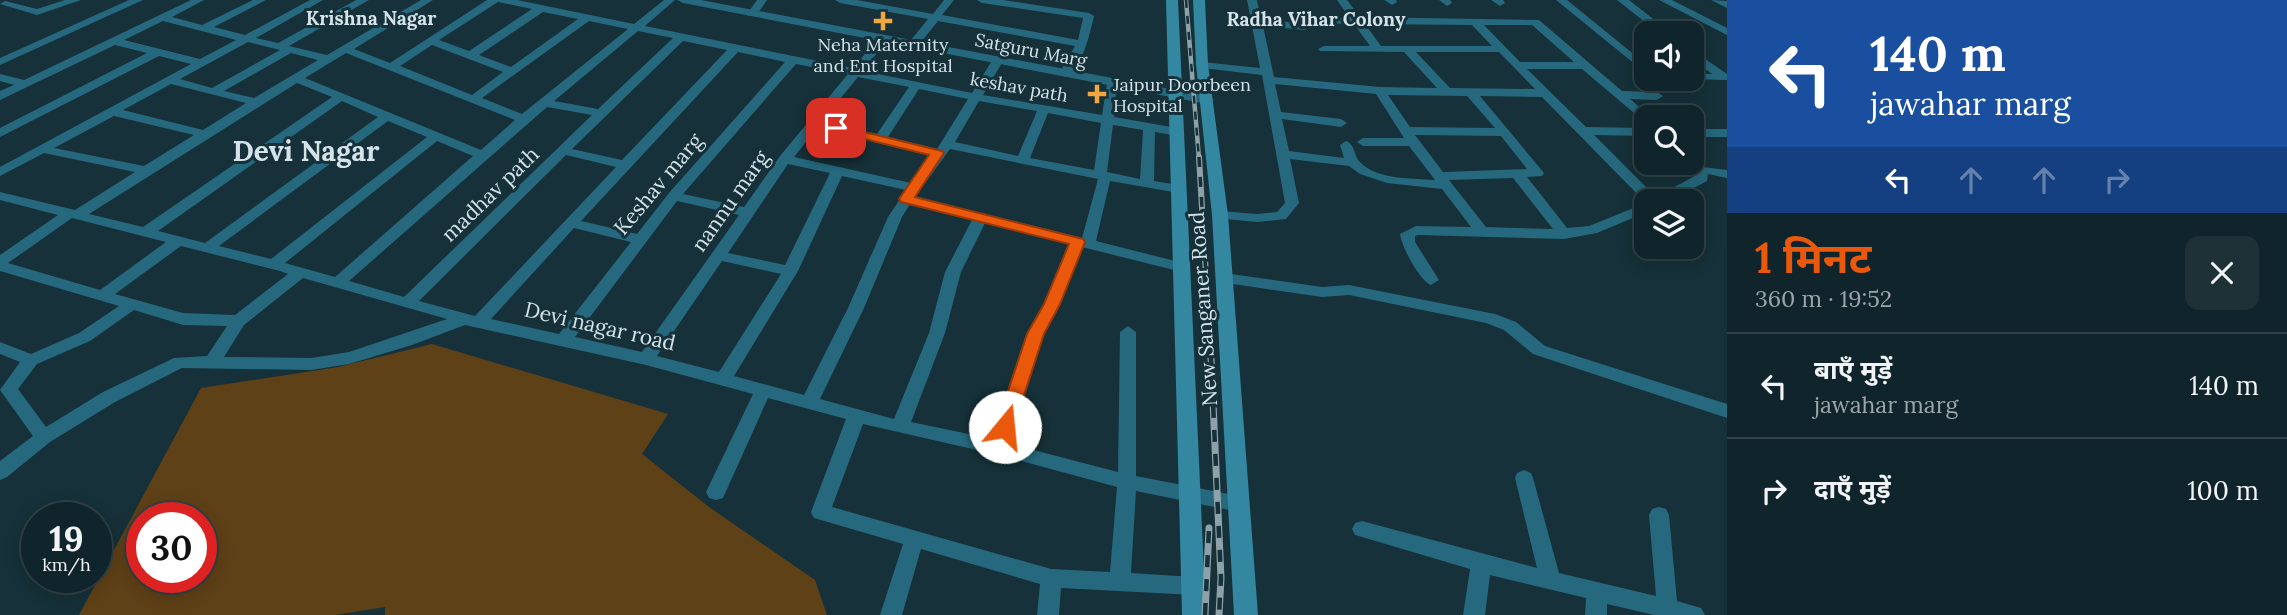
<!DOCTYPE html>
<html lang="hi">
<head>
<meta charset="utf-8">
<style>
	:root { --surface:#10252b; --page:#1e3137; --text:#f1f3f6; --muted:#9ca5a9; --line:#304247; --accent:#ea580c }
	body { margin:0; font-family:Lora,"Noto Sans Devanagari",serif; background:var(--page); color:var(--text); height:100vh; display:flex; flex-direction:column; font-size:26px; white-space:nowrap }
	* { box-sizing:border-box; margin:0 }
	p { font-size:23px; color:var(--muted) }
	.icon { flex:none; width:38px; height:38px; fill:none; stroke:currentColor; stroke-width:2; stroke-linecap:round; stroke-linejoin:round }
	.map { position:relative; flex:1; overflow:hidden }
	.drawer { display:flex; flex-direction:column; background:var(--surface); width:560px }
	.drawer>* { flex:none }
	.top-card { background:#1a4fa0; color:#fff; overflow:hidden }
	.controls { position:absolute; left:1634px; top:21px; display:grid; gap:14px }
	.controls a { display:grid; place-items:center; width:70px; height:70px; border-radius:14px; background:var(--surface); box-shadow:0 4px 18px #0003,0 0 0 2px var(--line); font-size:35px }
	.speed { position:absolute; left:21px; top:502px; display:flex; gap:14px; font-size:35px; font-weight:700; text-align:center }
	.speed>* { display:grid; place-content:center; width:91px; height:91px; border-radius:50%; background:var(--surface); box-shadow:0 4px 18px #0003,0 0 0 2px var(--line); line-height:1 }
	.speed small { font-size:18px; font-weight:400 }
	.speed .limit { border:10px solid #d22; background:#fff; color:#111 }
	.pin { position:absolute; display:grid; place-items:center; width:60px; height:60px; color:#fff; margin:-30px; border-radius:14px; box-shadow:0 4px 10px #0006 }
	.me { position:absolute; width:77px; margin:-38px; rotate:17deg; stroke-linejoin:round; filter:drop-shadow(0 0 5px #0008) }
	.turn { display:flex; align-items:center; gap:24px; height:147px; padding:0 28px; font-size:32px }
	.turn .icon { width:91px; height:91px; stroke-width:2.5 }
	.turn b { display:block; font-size:49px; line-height:60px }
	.lanes { display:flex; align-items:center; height:66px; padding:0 28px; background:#0003; justify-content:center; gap:35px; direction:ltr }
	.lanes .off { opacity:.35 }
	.round { display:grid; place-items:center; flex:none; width:74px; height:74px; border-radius:14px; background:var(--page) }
	.headline { display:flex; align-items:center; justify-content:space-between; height:119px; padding:0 28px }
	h1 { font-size:42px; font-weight:700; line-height:52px; color:var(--accent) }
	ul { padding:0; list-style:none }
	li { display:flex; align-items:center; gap:21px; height:105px; padding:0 28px; border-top:2px solid var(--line) }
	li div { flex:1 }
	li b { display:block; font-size:26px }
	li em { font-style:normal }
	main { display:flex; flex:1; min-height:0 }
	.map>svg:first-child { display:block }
	.green { fill:#5f4117; fill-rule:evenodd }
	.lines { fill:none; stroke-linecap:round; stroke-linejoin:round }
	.minor { fill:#26687d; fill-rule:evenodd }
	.tertiary { fill:#26687d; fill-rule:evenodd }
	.secondary { fill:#3387a1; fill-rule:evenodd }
	.rail-far2-casing { stroke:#8ea1a8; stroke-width:4.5 }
	.rail-far1-casing { stroke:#8ea1a8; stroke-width:6 }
	.rail-casing { stroke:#8ea1a8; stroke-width:7 }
	.rail-far2 { stroke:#163139; stroke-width:2.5; stroke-dasharray:8; stroke-linecap:butt }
	.rail-far1 { stroke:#163139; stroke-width:3.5; stroke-dasharray:10; stroke-linecap:butt }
	.rail { stroke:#163139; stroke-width:4.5; stroke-dasharray:12; stroke-linecap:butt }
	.route { fill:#ea580c; stroke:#983908; stroke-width:2 }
	.poi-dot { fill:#f0a73e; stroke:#163139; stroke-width:2.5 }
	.labels { text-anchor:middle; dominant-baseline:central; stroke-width:6; stroke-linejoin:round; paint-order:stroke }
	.far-poi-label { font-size:18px; fill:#d4e3e9; stroke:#163139 }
	.far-street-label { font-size:18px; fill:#d4e3e9; stroke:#163139 }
	.far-neighbourhood-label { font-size:19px; font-weight:bold; fill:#d4e3e9; stroke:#163139 }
	.street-label { font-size:21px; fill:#d4e3e9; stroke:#163139 }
	.district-label { font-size:28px; font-weight:bold; fill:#d4e3e9; stroke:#163139 }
</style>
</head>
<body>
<main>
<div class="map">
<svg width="1727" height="615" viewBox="0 0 1727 615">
	<rect width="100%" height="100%" fill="#163139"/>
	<path class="green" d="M432 344 668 414 642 454 709 507 815 580 827 615H385V607L335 615H79L201 388 338 367ZM142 518H201V578H142Z"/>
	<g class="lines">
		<path class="minor" d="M65 0H81L37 15 0 4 5 1 37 9Z
			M129 0H143L0 65V58Z
			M191 0H204L172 17 202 25 253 0H266L214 27 245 35 310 0H323L256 38 278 43 356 0H369L289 46 327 55 421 0H433L354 49 390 63 487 0H517L634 24 664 0H675L645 26 853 68 879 37 883 36 888 39 863 71 972 93 993 59 997 58 1003 61 983 95 1102 115 1107 84 1109 82H1117L1114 117 1177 128 1183 132 1177 136 1155 132 1154 181 1184 186 1186 189 1179 193 1110 181 1096 241 1187 264 1190 267 1182 272 1082 247 1060 304 1044 334 1010 444 1118 472 1120 332 1128 326 1136 332V476L1239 496 1246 498 1249 504 1246 510 1239 512 1136 491 1131 573 1194 577 1201 579 1204 586 1201 593 1194 595 1061 588 1059 615H1037L1040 584 921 549 902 615H880L903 544 814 518 811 512 846 419 768 398 723 498 716 500 709 498 706 492 753 394 646 365 465 325 412 345 349 364 311 370 182 368 115 402 50 442 7 477 0 480V461L33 436 0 390 20 362 0 354V342L31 354 79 333 119 306 0 271V255L58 215 0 200V192L75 210 135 172 44 153 0 176V167L191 64 159 56 0 137V128L147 53 115 45 0 100V91L14 85 0 81V74L24 80ZM498 2 532 9 469 51 439 40ZM543 12 578 19 511 67 479 55ZM163 21 236 40 200 59 124 40ZM589 21 628 29 522 114 482 98ZM638 31 673 38 598 109 554 101ZM683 41 727 50 622 160 572 149ZM248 42 280 50 212 88 180 79ZM432 45 503 72 472 95 400 66ZM738 52 785 62 669 193 637 234 581 221ZM291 53 318 60 254 98 224 91ZM346 53 515 120 481 150 305 78ZM796 64 848 74 780 156 744 207 683 194ZM858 77 909 87 877 134 822 121ZM297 83 332 97 143 227 89 214ZM171 84 246 103 203 130 123 110ZM919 89 968 99 937 149 888 137ZM342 101 378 117 205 243 158 231ZM979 101 1037 111 1018 156 955 142ZM547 107 592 115 404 297 349 281ZM1048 113 1101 123 1094 170 1030 158ZM114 116 194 135 144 166 54 148ZM388 121 427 137 271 259 219 246ZM1113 125 1143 130 1140 179 1107 172ZM817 128 932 156 911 183 794 157ZM437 141 473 156 335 277 285 263ZM950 149 1098 179 1082 238 915 197ZM566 155 616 167 475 316 419 301ZM788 164 830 173 785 265 728 253ZM842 176 906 190 888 217 848 308 804 395 734 376 798 271ZM677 201 739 215 642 352 575 337ZM910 204 972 220 945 272 929 333 894 419 820 399 864 308 902 217ZM72 218 166 242 100 290 8 263ZM985 223 1069 244 1044 304 1028 334 993 439 911 422 945 333 961 272ZM574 228 631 242 559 334 491 319ZM181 246 280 271 288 274 235 315 183 313 115 294ZM722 261 781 274 719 372 657 356ZM303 278 447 319 349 352 311 358 224 357 244 325ZM134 310 183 325 227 326 207 356 174 358 103 392 46 427 18 389 37 364 90 341ZM863 424 999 455 1117 487 1110 572 1051 569 832 507Z
			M757 0H767L756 16H748L747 14Z
			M835 0H857L933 14 944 0H954L942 15 1078 40 1083 18 982 3 977 0H1003L1089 13 1094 16C1090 33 1082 70 1065 77L1059 74 1075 46 938 21 917 47 913 48 907 45 928 19 840 3Z
			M1247 0H1257L1261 19 1305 24 1310 27 1305 30 1263 26 1274 77 1380 87 1437 88 1404 52 1320 51 1318 49 1324 46H1370L1354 24 1313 23 1309 22V18L1349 17 1337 0H1347L1360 17 1539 20 1622 91 1657 92 1663 96 1657 100 1630 99 1651 117H1647V124L1582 69H1527L1586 127 1647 128V136L1594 135 1656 197 1695 176V166L1727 170V178L1708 174 1707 181 1669 201H1647V212L1597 233 1564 239 1418 235 1415 236V242L1439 280 1431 285C1420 281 1401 246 1400 234L1416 226 1471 227 1442 189 1387 183 1360 174 1349 166 1290 159 1299 203 1286 219 1257 222 1215 218 1213 215 1215 212 1220 211 1257 214 1277 212 1285 203 1262 75 1202 68 1196 65 1202 62 1260 68ZM1365 24 1472 25 1492 46H1381ZM1484 25H1532L1574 62H1520ZM1416 52H1499L1535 89 1450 88ZM1275 84 1376 94 1404 138H1363L1357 142 1363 146H1409L1435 180C1412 178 1378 180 1361 163 1353 156 1356 145 1346 141L1340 145 1344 158 1289 151 1282 119 1341 127 1347 123 1341 119 1281 112ZM1388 95 1467 96 1495 128 1410 127ZM1480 96 1542 97 1646 203 1589 226 1567 228 1527 177 1542 176 1544 173ZM1415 135 1501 136 1527 169 1443 172ZM1513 178 1553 229 1486 227 1449 180Z
			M1384 0H1396L1397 2 1392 5Z
			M1439 0H1450L1452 3 1447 6Z
			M1491 0H1503L1505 3 1500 6Z
			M1556 0H1567L1647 65V74Z
			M1617 0H1629L1671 33H1659Z
			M1659 0H1672L1727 28V35Z
			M1711 0 1727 1V8Z
			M1692 50 1727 74V80L1688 79H1692V74H1712L1692 59Z
			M1692 129H1727V137H1692Z
			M1224 273 1322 287 1349 285 1495 314 1516 322 1545 346 1727 404V418L1533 354 1504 330 1486 323 1349 295 1322 297 1219 282 1216 278Z
			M1524 470 1531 473 1533 478 1559 573 1656 596 1649 515 1652 509 1659 507 1666 509 1669 515 1677 601 1701 608 1705 615H1654L1607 604V615H1585L1586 598 1490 575 1485 615H1463L1470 569 1362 537 1355 535 1352 529 1355 523 1362 521 1537 568 1515 478 1517 473Z"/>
		<path class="tertiary" d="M677 0H701L1207 96 1214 100 1207 104 683 3Z"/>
		<path class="secondary" d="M1166 0H1178L1206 615H1182Z
			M1193 0H1205L1208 65 1228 215 1258 615H1234L1212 215 1196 65Z"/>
		<defs>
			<path id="rail-far2" d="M1186 0 1199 159"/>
			<path id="rail-far1" d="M1199 157 1211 360"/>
			<path id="rail" d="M1211 358 1221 578 1219 615
				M1205 615 1209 528"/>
		</defs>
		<use href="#rail-far2" class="rail-far2-casing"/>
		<use href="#rail-far1" class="rail-far1-casing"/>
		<use href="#rail" class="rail-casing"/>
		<use href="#rail-far2" class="rail-far2"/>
		<use href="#rail-far1" class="rail-far1"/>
		<use href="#rail" class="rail"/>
	</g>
	<path class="route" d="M836 125 942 151 944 153 915 197 1083 239 1085 242 1060 304 1044 334 1012 432 1005 434 996 427 1027 334 1044 304 1069 244 901 202 899 199 929 155 832 131V126Z"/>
	<g class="poi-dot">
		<path d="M879.5 10.5h7v7h7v7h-7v7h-7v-7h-7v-7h7z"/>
		<path d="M1093.5 83.5h7v7h7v7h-7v7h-7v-7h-7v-7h7z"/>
	</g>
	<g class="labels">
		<g class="far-poi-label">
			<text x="883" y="44">Neha Maternity<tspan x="883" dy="21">and Ent Hospital</tspan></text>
			<text x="1113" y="84" text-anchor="start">Jaipur Doorbeen<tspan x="1113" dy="21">Hospital</tspan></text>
		</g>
		<g class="far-street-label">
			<text transform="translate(1031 50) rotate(11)">Satguru Marg</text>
			<text transform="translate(1019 87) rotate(10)">keshav path</text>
		</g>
		<g class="far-neighbourhood-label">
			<text x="371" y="18">Krishna Nagar</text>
			<text x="1316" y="19">Radha Vihar Colony</text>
		</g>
		<g class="street-label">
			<text transform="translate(658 184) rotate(-50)">Keshav marg</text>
			<text transform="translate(490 194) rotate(-44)">madhav path</text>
			<text transform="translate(730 201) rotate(-55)">nannu marg</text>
			<text transform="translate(1203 309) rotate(-94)">New Sanganer Road</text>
			<text transform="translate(600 326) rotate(13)">Devi nagar road</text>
		</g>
		<g class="district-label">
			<text x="306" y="151">Devi Nagar</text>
		</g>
	</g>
</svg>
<div class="controls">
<a><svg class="icon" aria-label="sound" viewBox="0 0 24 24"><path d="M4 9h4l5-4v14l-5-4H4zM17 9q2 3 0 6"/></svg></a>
<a><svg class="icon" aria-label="search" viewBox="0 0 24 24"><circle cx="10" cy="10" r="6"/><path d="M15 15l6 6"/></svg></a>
<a><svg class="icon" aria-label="layers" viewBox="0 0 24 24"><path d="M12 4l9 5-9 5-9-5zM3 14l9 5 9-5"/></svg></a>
</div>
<div class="speed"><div>19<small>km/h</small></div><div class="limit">30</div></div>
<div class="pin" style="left:836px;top:128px;background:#d93025"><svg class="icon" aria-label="arrive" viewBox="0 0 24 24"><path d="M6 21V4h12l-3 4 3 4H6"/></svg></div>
<svg class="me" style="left:1005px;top:427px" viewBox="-20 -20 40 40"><circle r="19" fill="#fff"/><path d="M0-13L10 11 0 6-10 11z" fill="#ea580c"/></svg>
</div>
<section class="drawer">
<div class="top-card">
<div class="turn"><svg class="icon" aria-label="left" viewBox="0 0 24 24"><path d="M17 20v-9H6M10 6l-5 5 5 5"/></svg><div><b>140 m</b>jawahar marg</div></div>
<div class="lanes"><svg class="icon" aria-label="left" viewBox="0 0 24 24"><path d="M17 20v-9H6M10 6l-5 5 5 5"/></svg><svg class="icon off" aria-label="ahead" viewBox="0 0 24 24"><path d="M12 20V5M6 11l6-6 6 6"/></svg><svg class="icon off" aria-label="ahead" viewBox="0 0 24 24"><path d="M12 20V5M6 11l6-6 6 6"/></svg><svg class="icon off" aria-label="right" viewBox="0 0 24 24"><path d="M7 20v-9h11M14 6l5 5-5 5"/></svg></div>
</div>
<div class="headline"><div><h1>1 मिनट</h1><p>360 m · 19:52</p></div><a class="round"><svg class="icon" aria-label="close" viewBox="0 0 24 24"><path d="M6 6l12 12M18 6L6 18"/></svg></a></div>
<ul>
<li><svg class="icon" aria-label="left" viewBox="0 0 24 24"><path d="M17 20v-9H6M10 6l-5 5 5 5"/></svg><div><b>बाएँ मुड़ें</b><p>jawahar marg</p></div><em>140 m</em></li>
<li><svg class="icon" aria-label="right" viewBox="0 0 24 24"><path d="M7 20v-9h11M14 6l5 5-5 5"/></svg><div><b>दाएँ मुड़ें</b></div><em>100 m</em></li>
</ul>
</section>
</main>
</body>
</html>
